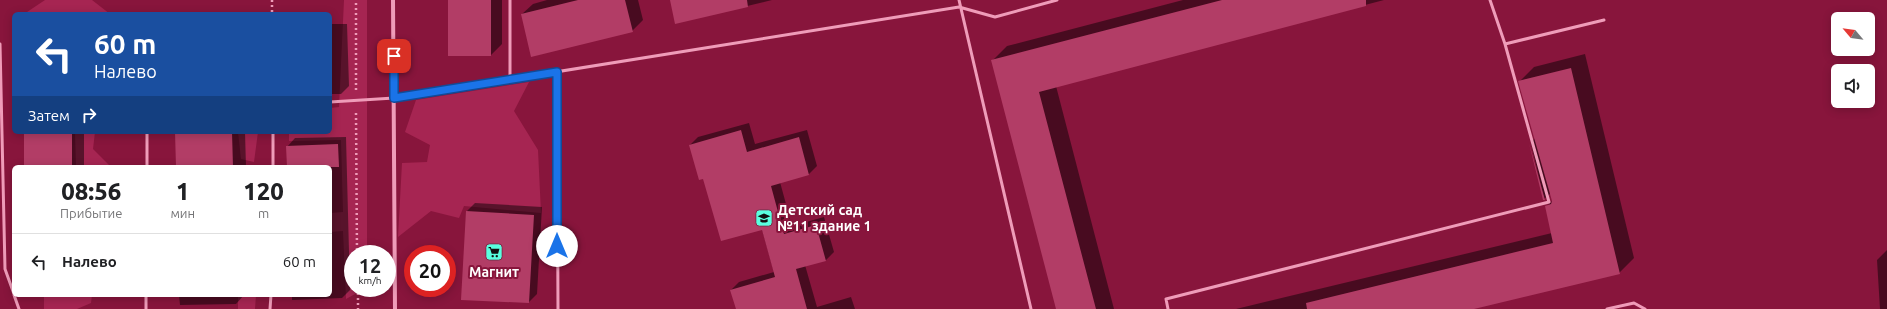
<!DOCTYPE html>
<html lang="ru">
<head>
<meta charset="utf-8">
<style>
	:root { --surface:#fff; --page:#f2f2f2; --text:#202124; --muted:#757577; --line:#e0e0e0 }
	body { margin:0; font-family:Ubuntu,sans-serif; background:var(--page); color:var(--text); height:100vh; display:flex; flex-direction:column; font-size:15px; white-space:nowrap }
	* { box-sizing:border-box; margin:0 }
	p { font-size:13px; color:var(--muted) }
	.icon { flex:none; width:22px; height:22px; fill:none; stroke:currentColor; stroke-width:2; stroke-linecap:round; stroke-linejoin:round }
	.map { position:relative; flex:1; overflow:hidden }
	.drawer { position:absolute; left:12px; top:165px; width:320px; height:132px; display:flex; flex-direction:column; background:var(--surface); border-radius:6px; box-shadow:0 2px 10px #0003 }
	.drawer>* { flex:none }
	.top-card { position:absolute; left:12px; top:12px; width:320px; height:122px; border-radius:6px; box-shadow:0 2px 10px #0003; background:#1a4fa0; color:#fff; overflow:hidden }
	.needle { width:26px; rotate:299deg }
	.tools { position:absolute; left:1831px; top:12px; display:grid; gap:8px }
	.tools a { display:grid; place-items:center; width:44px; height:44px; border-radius:6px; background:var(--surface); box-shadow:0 2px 10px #0003; font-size:20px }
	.speed { position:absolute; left:344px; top:245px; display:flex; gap:8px; font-size:20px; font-weight:700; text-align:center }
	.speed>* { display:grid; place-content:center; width:52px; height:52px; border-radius:50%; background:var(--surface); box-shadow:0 2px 10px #0003; line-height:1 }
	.speed small { font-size:10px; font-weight:400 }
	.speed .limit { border:6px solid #d22; background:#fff; color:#111 }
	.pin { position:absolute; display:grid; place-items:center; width:34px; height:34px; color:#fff; margin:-17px; border-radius:8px; box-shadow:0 2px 6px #0006 }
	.me { position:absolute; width:44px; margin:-22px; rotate:0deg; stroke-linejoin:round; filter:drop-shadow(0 0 3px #0008) }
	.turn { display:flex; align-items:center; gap:14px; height:84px; padding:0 16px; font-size:18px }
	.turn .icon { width:52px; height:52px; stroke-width:2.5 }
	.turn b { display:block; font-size:28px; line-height:34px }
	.then { display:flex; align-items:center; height:38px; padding:0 16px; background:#0003; gap:8px; font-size:15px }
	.eta { display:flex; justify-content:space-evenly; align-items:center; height:68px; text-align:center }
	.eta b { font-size:24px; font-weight:800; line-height:28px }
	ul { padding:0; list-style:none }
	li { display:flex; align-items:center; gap:12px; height:56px; padding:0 16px; border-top:1px solid var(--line) }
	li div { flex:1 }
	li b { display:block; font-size:15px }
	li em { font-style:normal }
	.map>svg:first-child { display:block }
	.green { fill:#a62552 }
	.shadow { fill:#0007 }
	.building { fill:#b23d66 }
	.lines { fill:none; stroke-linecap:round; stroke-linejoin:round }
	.path { stroke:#ef9cb9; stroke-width:2.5; stroke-dasharray:2 3; stroke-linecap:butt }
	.service { stroke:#ef9cb9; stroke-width:3 }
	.minor { stroke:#ef9cb9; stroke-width:4 }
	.route-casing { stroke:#114b97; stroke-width:10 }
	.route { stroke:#1a73e8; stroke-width:7 }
	.labels { text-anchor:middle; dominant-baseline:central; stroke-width:4; stroke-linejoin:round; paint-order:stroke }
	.poi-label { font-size:14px; font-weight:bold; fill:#fff; stroke:#88153c; text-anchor:start }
</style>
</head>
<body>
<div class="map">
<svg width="1887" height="309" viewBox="0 0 1887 309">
	<rect width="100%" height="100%" fill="#88153c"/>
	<path class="green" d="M45 0H92L110 14H24Z
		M344 0H367V254H353V288H366L346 299 343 231 330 232V213L343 212 341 140 289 141V132H330V108L339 107Z
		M529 82 514 111 538 150 541 213 464 206 459 218 431 211 398 237 402 163 427 162 430 145 405 132 416 100Z
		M75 132H95L93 149 111 167H76Z
		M238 132H258L254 162 241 159Z
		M44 295H92L91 303 77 309H44Z
		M238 295H256L255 309H238Z"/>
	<path class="shadow" d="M449 0H502V44L491 55Z
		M547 0H638L643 20 632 31 522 14 533 4Z
		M671 0H772L676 23Z
		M1183 0H1384L1056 86 1114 309H1057L992 61 1007 46Z
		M330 24H347L349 86 341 94H330Z
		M1585 54 1634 258 1619 273 1470 309H1236L1552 233 1546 207 1553 200 1551 193 1544 199 1531 143 1535 138 1520 81 1534 67Z
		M749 123 755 144 807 130 817 166 809 174 780 182 792 226 824 217 834 252 826 260 805 265 817 307 851 297 855 309H737L731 290 739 282 774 272 762 229 704 177 690 145 698 137Z
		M25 132H84V167H25Z
		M176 132H245L246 167H177Z
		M346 137 350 290 342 298 292 300V295H330V167H288L287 147 295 138Z
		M475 203 542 207 537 294 529 302 467 211Z
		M1887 250V309H1880L1877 260Z
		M179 295H244L236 304 180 305Z"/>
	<path class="building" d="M448 0H491V56H448Z
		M578 0H625L633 32 531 57 521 14Z
		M670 0H747L748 7 675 24Z
		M1222 0H1366V6L1039 92 1096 309H1056L991 60Z
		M1571 68 1620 274 1474 309H1307L1306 303 1553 243 1545 206 1551 204 1552 201 1518 81Z
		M741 130 747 152 799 137 809 175 771 186 784 234 816 225 826 261 796 269 807 309H736L730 290 775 277 762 230 721 241 703 179 699 180 689 145Z
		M24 132H72V167H24Z
		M175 132H232L233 167H176Z
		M1529 143 1545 200H1543Z
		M338 144 339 167H287L286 146Z
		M466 211 534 215 529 303 461 300Z"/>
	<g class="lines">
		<path class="path" d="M272 0V14
			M356 90V0
			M356 113 357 254
			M358 288V309"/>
		<path class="service" d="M959 0 1031 309
			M1490 0 1505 44
			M0 44 5 269 14 294
			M557 72 558 309
			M510 80V0
			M330 102 394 98 959 7 995 17 1057 0
			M147 167V132
			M273 167V132
			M14 295 19 309
			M146 309V295
			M270 309 271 295
			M1168 309 1166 299 1549 202 1505 44 1604 20
			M1607 309 1634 303 1645 309"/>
		<path class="minor" d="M393 0 395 309"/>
	</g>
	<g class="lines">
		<defs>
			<path id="route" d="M394 56V98L557 72V246"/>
		</defs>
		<use href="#route" class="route-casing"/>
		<use href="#route" class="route"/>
	</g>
	<defs>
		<symbol id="school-square" viewBox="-11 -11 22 22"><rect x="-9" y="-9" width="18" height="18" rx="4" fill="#59ffdf" stroke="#88153c"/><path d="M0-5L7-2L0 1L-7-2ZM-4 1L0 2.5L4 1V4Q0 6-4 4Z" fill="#111"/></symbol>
		<symbol id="supermarket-square" viewBox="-11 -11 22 22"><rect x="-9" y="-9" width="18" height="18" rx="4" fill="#59ffdf" stroke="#88153c"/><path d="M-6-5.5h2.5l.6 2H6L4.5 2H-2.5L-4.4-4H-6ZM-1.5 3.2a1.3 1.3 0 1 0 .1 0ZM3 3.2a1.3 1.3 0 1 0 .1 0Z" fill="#111"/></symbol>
	</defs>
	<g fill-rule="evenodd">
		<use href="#school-square" x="754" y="208" width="20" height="20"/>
		<use href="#supermarket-square" x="484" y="242" width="20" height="20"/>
	</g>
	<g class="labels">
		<g class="poi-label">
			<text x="777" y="210">Детский сад<tspan x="777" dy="16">№11 здание 1</tspan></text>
			<text x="494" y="272" text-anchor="middle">Магнит</text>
		</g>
	</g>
</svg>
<div class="tools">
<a><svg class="needle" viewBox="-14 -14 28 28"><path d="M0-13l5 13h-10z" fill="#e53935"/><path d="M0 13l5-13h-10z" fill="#757577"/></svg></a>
<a><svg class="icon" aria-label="sound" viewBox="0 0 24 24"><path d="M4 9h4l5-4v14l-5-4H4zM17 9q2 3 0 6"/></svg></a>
</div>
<div class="speed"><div>12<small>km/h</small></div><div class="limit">20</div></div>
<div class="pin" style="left:394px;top:56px;background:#d93025"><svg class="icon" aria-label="arrive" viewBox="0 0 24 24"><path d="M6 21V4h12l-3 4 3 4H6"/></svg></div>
<svg class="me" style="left:557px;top:246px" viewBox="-20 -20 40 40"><circle r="19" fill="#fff"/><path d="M0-13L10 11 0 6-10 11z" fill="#1a73e8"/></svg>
<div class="top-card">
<div class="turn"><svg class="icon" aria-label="left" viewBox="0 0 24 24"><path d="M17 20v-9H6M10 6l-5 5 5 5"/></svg><div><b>60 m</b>Налево</div></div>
<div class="then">Затем<svg class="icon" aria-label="right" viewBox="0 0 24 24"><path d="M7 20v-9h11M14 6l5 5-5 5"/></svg></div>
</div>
<section class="drawer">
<div class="eta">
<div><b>08:56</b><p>Прибытие</p></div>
<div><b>1</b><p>мин</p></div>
<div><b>120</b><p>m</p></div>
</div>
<ul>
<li><svg class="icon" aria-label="left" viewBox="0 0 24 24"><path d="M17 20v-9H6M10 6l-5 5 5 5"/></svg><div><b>Налево</b></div><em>60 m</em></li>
</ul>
</section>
</div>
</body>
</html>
